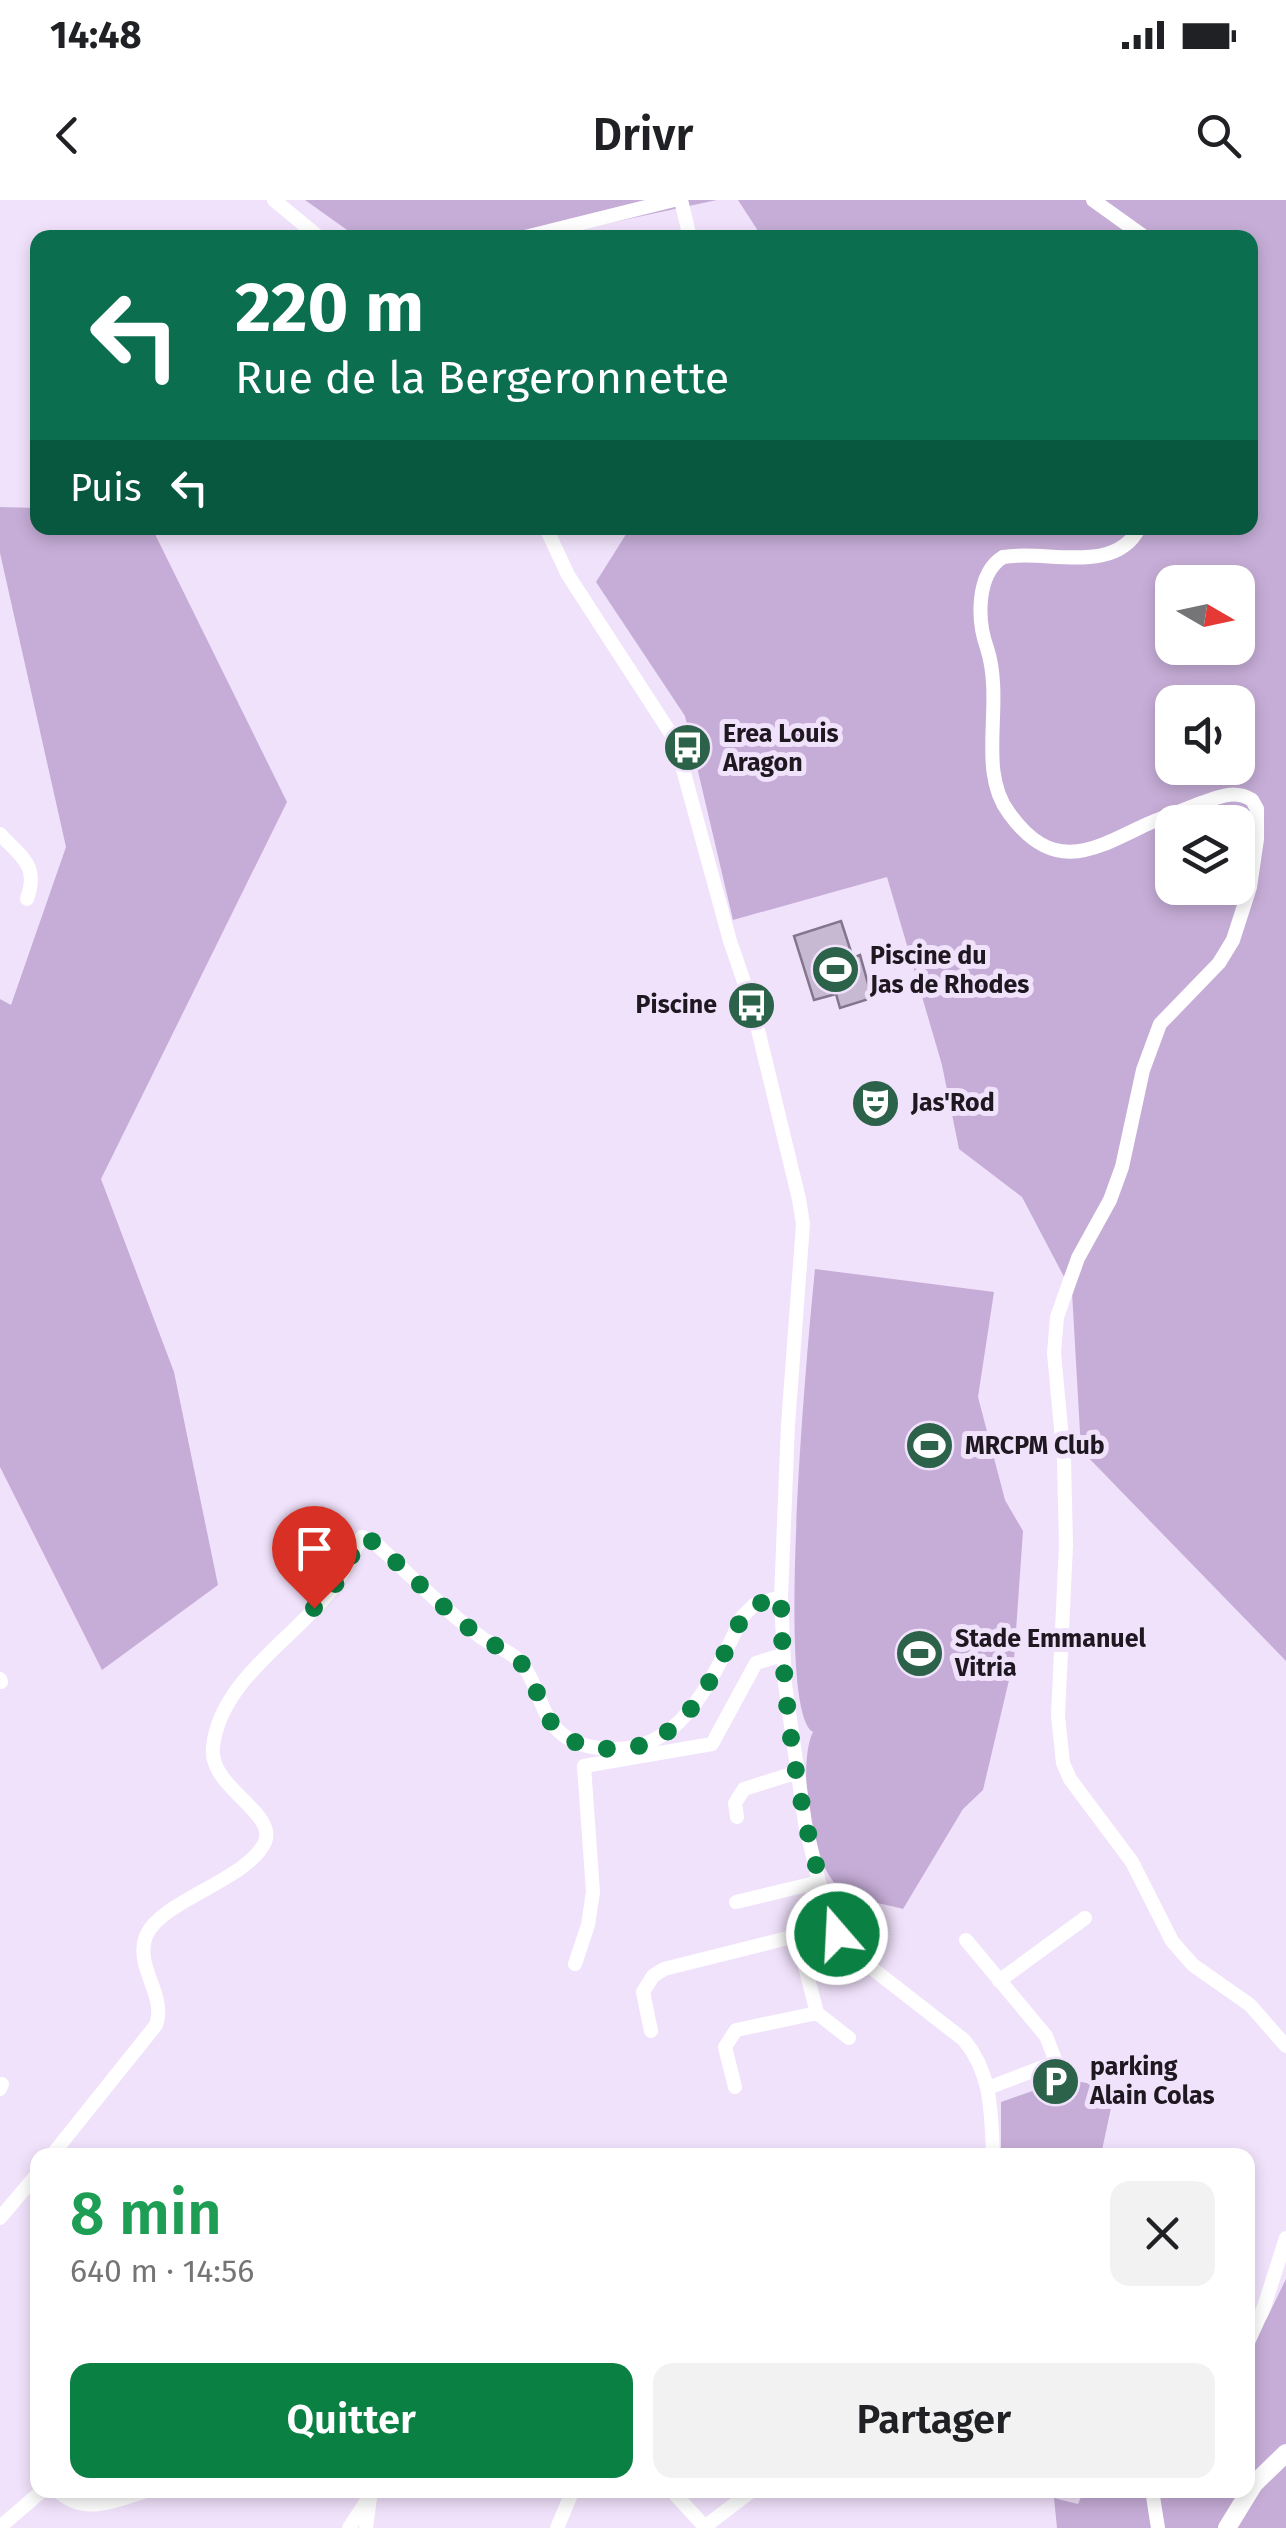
<!DOCTYPE html>
<html lang="fr">
<head>
<meta charset="utf-8">
<style>
	:root { --surface:#fff; --page:#f2f2f2; --text:#202124; --muted:#757577; --accent:#0b8043 }
	body { margin:0; font-family:"Fira Sans",sans-serif; background:var(--page); color:var(--text); height:100vh; display:flex; flex-direction:column; font-size:38px; white-space:nowrap }
	* { box-sizing:border-box; margin:0 }
	p { font-size:32px; color:var(--muted) }
	.icon { flex:none; width:55px; height:55px; fill:none; stroke:currentColor; stroke-width:2; stroke-linecap:round; stroke-linejoin:round }
	.map { position:relative; flex:1; overflow:hidden }
	.panel { position:absolute; left:30px; top:1948px; width:1225px; height:350px; display:flex; flex-direction:column; background:var(--surface); border-radius:20px; box-shadow:0 5px 15px #0003 }
	.panel>* { flex:none }
	.guide { position:absolute; left:30px; top:30px; width:1228px; height:305px; border-radius:20px; box-shadow:0 5px 15px #0003; background:#0b6e4f; color:#fff; overflow:hidden }
	.needle { width:65px; rotate:99deg }
	.fabs { position:absolute; left:1155px; top:365px; display:grid; gap:20px }
	.fabs a { display:grid; place-items:center; width:100px; height:100px; border-radius:20px; background:var(--surface); box-shadow:0 5px 15px #0003; font-size:50px }
	.pin { position:absolute; display:grid; place-items:center; width:85px; height:85px; color:#fff; margin:-102px -42px; border-radius:50% 50% 50% 0; rotate:-45deg; box-shadow:0 0 10px #0007 }
	.pin .icon { rotate:45deg }
	.me { position:absolute; width:110px; margin:-55px; rotate:341deg; stroke-linejoin:round; filter:drop-shadow(0 0 8px #0008) }
	.turn { display:flex; align-items:center; gap:35px; height:210px; padding:0 40px; font-size:45px }
	.turn .icon { width:130px; height:130px; stroke-width:2.5 }
	.turn b { display:block; font-size:70px; line-height:85px }
	.then { display:flex; align-items:center; height:95px; padding:0 40px; background:#0003; gap:20px; font-size:38px }
	.round { display:grid; place-items:center; flex:none; width:105px; height:105px; border-radius:20px; background:var(--page) }
	.head { display:flex; align-items:center; justify-content:space-between; height:170px; padding:0 40px }
	h1 { font-size:60px; font-weight:600; line-height:75px; color:#1e9e55 }
	.primary-button { display:flex; gap:20px; margin-top:auto; padding:20px 40px }
	.primary-button a { flex:1; height:115px; border-radius:20px; background:var(--accent); color:#fff; font-size:40px; font-weight:600; line-height:115px; text-align:center }
	.primary-button a+a { background:var(--page); color:var(--text) }
	.status { display:flex; justify-content:space-between; align-items:center; height:70px; padding:0 50px; background:var(--surface); direction:ltr }
	.status svg { height:28px; fill:currentColor }
	header { display:flex; justify-content:space-between; align-items:center; height:130px; padding:0 40px; background:var(--surface); font-size:45px; font-weight:600 }
	.map>svg:first-child { display:block }
	.green { fill:#c6add7; fill-rule:evenodd }
	.building { fill:#c8b9d2; stroke:#83758c; stroke-width:2.5 }
	.lines { fill:none; stroke-linecap:round; stroke-linejoin:round }
	.minor { stroke:#fff; stroke-width:14 }
	.major { stroke:#fff; stroke-width:18 }
	.route { stroke:#0b8043; stroke-width:18; stroke-dasharray:0 32.4 }
	.labels { text-anchor:middle; dominant-baseline:central; stroke-width:10; stroke-linejoin:round; paint-order:stroke }
	.poi-label { font-size:25px; font-weight:bold; fill:#1e1821; stroke:#f1e2fb; text-anchor:start }
</style>
</head>
<body>
<div class="status"><b>14:48</b><svg viewBox="0 0 49 12"><path d="M0 12V9h3v3zM5 12V6h3v6zM10 12V3h3v9zM15 12V0h3v12zM26 1h20v11H26zM47 4h2v5h-2z"/></svg></div>
<header><svg class="icon" aria-label="back" viewBox="0 0 24 24"><path d="M15 5l-7 7 7 7"/></svg>Drivr<svg class="icon" aria-label="search" viewBox="0 0 24 24"><circle cx="10" cy="10" r="6"/><path d="M15 15l6 6"/></svg></header>
<div class="map">
<svg width="1286" height="2328" viewBox="0 0 1286 2328">
	<rect width="100%" height="100%" fill="#f1e2fb"/>
	<path class="green" d="M305 0H717L539 38 357 37Z
		M738 0H1286V1461L1081 1250 1072 1092 1022 997 959 949 942 865 887 677 733 720 685 516 596 382 630 328H1250V38L762 37ZM1172 382H1238V448H1172ZM1172 502H1238V568H1172ZM1172 622H1238V688H1172Z
		M0 307 37 308 38 328H152L287 602 101 979 174 1172 218 1385 102 1470 0 1267V799L11 805 66 647 0 353Z
		M815 1069 994 1092 978 1197 1005 1300 1023 1331 1014 1459 983 1590 963 1609 903 1709C886 1704 858 1701 843 1691 810 1669 797 1564 813 1532 773 1510 809 1129 815 1069Z
		M1067 1879 1115 1889 1101 1955H1001V1902Z
		M1286 2079V2328H1057L1054 2298 1078 2304 1084 2290H1248V2110L1266 2120Z"/>
	<path class="building" d="M841 721 853 758 860 755 872 798 840 808 836 794 814 800 794 736Z"/>
	<g class="lines">
		<path class="minor" d="M274 0 320 38
			M681 0 690 38
			M1093 0 1146 38
			M521 38 674 0
			M546 328 568 375 675 540 730 741 752 805 799 999 803 1024 788 1225 781 1397 785 1484 805 1623 819 1682 846 1748 964 1840C992 1874 991 1911 993 1955
			M1139 328C1115 376 1045 349 1003 357 976 374 977 420 987 448 1005 504 976 569 1009 613 1052 673 1090 652 1143 626 1162 617 1182 611 1201 603 1219 597 1234 589 1252 600L1257 609V639L1250 687 1233 740 1219 763 1160 824 1143 870 1122 967 1110 1000 1078 1058 1057 1117 1054 1153 1064 1260 1066 1345 1058 1516 1063 1563 1070 1579 1132 1662 1172 1741 1193 1765 1250 1805 1286 1846
			M0 634C22 658 39 665 27 699
			M0 1479 1 1482
			M737 1617 735 1603 744 1589 798 1572
			M736 1702 819 1682
			M837 1734 809 1743 802 1755 817 1813 849 1838
			M966 1740 1046 1836 1056 1862 988 1888
			M575 1764 588 1725 593 1692 584 1566 712 1544 756 1463 782 1455
			M999 1781 1085 1718
			M651 1831 643 1792 653 1776 664 1769 792 1737 809 1743
			M735 1887 725 1847 736 1830 817 1813
			M0 1889 2 1884
			M52 1955 156 1825C167 1795 134 1767 146 1736 161 1700 248 1680 265 1642 277 1612 208 1587 213 1547 220 1480 294 1439 331 1390 343 1374 352 1354 362 1337L374 1342C409 1374 444 1410 482 1438 492 1445 505 1449 515 1457 539 1477 537 1514 562 1534 577 1546 594 1548 612 1549 686 1551 715 1471 743 1416L754 1405 781 1397
			M0 2018 38 1973
			M1248 2142 1264 2107 1286 2038
			M57 2290C84 2317 118 2300 149 2290
			M671 2290 705 2327
			M1152 2290 1158 2328
			M0 2327 43 2290
			M349 2328 369 2297
			M366 2328 371 2290
			M557 2328 573 2290
			M703 2328 753 2290"/>
		<path class="major" d="M1227 2328 1254 2284 1286 2253"/>
	</g>
	<g class="lines">
		<path class="route" d="M314 1408 332 1390 362 1337 374 1342C409 1373 444 1410 482 1438 492 1445 505 1449 515 1457 539 1477 537 1514 562 1534 577 1546 594 1548 612 1549 686 1551 715 1471 743 1416L754 1405 781 1397C782 1510 800 1628 837 1734"/>
	</g>
	<defs>
		<symbol id="bus-disc" viewBox="-11 -11 22 22"><circle r="9.5" fill="#2b6249" stroke="#f1e2fb"/><path d="M-5-6H5V4H4V6H2V4H-2V6H-4V4H-5ZM-3.5-4V0h7V-4ZM-3.5 1.2v1.5H-2V1.2ZM2 1.2v1.5H3.5V1.2Z" fill="#fff"/></symbol>
		<symbol id="stadium-disc" viewBox="-11 -11 22 22"><circle r="9.5" fill="#2b6249" stroke="#f1e2fb"/><path d="M0-5a6.5 5 0 1 0 0 10a6.5 5 0 1 0 0-10ZM-3.5-1.8h7v3.6h-7Z" fill="#fff"/></symbol>
		<symbol id="theatre-disc" viewBox="-11 -11 22 22"><circle r="9.5" fill="#2b6249" stroke="#f1e2fb"/><path d="M-5-5.5Q0-4 5-5.5V0Q5 5 0 6Q-5 5-5 0ZM-3.3-2.5H-1v1.5H-3.3ZM1-2.5H3.3v1.5H1ZM-2.8 1Q0 5.5 2.8 1Z" fill="#fff"/></symbol>
		<symbol id="parking-disc" viewBox="-11 -11 22 22"><circle r="9.5" fill="#2b6249" stroke="#f1e2fb"/><path d="M-3.5-5.5H1a3.5 3.5 0 0 1 0 7H-1V5.5H-3.5ZM-1-3.4V-.6H.8a1.4 1.4 0 0 0 0-2.8Z" fill="#fff"/></symbol>
	</defs>
	<g fill-rule="evenodd">
		<use href="#bus-disc" x="660" y="520" width="55" height="55"/>
		<use href="#stadium-disc" x="808" y="742" width="55" height="55"/>
		<use href="#bus-disc" x="724" y="778" width="55" height="55"/>
		<use href="#theatre-disc" x="848" y="876" width="55" height="55"/>
		<use href="#stadium-disc" x="902" y="1218" width="55" height="55"/>
		<use href="#stadium-disc" x="892" y="1426" width="55" height="55"/>
		<use href="#parking-disc" x="1028" y="1854" width="55" height="55"/>
	</g>
	<g class="labels">
		<g class="poi-label">
			<text x="723" y="534">Erea Louis<tspan x="723" dy="29">Aragon</tspan></text>
			<text x="870" y="756">Piscine du<tspan x="870" dy="29">Jas de Rhodes</tspan></text>
			<text x="717" y="805" text-anchor="end">Piscine</text>
			<text x="911" y="903">Jas'Rod</text>
			<text x="965" y="1246">MRCPM Club</text>
			<text x="955" y="1439">Stade Emmanuel<tspan x="955" dy="29">Vitria</tspan></text>
			<text x="1090" y="1867">parking<tspan x="1090" dy="29">Alain Colas</tspan></text>
		</g>
	</g>
</svg>
<div class="fabs">
<a><svg class="needle" viewBox="-14 -14 28 28"><path d="M0-13l5 13h-10z" fill="#e53935"/><path d="M0 13l5-13h-10z" fill="#757577"/></svg></a>
<a><svg class="icon" aria-label="sound" viewBox="0 0 24 24"><path d="M4 9h4l5-4v14l-5-4H4zM17 9q2 3 0 6"/></svg></a>
<a><svg class="icon" aria-label="layers" viewBox="0 0 24 24"><path d="M12 4l9 5-9 5-9-5zM3 14l9 5 9-5"/></svg></a>
</div>
<div class="pin" style="left:314px;top:1408px;background:#d93025"><svg class="icon" aria-label="arrive" viewBox="0 0 24 24"><path d="M6 21V4h12l-3 4 3 4H6"/></svg></div>
<svg class="me" style="left:837px;top:1734px" viewBox="-20 -20 40 40"><circle r="17" fill="#0b8043" stroke="#fff" stroke-width="3"/><path d="M0-11L8 9 0 5-8 9z" fill="#fff"/></svg>
<div class="guide">
<div class="turn"><svg class="icon" aria-label="left" viewBox="0 0 24 24"><path d="M17 20v-9H6M10 6l-5 5 5 5"/></svg><div><b>220 m</b>Rue de la Bergeronnette</div></div>
<div class="then">Puis<svg class="icon" aria-label="left" viewBox="0 0 24 24"><path d="M17 20v-9H6M10 6l-5 5 5 5"/></svg></div>
</div>
<section class="panel">
<div class="head"><div><h1>8 min</h1><p>640 m · 14:56</p></div><a class="round"><svg class="icon" aria-label="close" viewBox="0 0 24 24"><path d="M6 6l12 12M18 6L6 18"/></svg></a></div>
<div class="primary-button"><a>Quitter</a><a>Partager</a></div>
</section>
</div>
</body>
</html>
